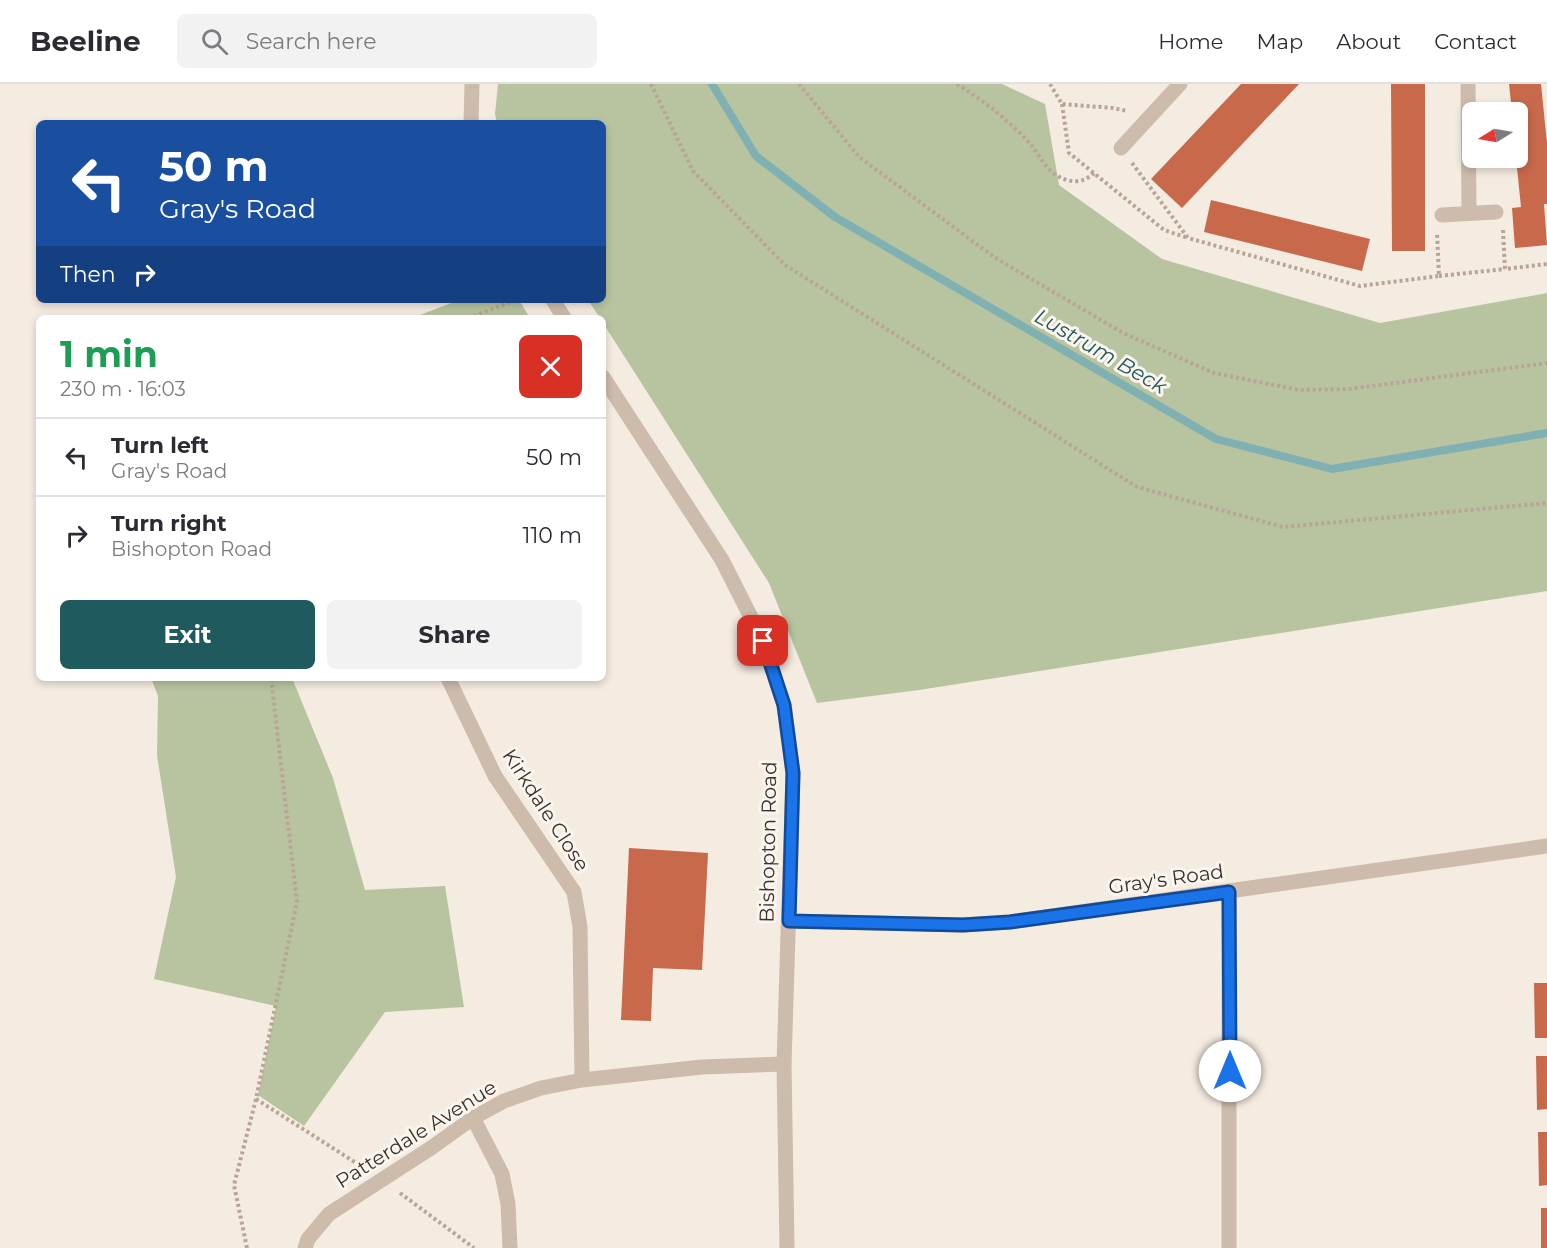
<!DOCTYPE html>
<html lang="en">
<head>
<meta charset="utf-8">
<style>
	:root { --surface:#fff; --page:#f2f2f3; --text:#2b2b33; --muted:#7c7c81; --line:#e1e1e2; --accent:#1f5a5e }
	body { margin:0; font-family:Montserrat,sans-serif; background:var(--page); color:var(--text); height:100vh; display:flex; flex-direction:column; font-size:22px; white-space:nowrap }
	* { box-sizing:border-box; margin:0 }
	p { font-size:20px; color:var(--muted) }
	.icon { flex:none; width:33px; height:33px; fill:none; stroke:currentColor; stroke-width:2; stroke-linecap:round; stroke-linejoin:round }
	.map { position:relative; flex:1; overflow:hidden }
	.drawer { position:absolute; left:36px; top:231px; width:570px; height:366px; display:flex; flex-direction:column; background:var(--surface); border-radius:9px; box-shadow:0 3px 9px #0003 }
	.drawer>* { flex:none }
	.hud { position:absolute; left:36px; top:36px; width:570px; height:183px; border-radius:9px; box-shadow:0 3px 9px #0003; background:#1a4fa0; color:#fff; overflow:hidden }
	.needle { width:39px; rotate:259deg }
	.tools { position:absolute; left:1462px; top:18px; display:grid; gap:12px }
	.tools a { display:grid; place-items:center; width:66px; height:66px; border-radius:9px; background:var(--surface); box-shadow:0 3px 9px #0003; font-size:30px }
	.pin { position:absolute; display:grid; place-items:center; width:51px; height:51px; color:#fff; margin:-26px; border-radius:12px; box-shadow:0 3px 9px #0006 }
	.me { position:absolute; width:66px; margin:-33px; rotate:0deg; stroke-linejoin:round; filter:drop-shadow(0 0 4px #0008) }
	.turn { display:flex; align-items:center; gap:21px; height:126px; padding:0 24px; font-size:27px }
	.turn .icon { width:78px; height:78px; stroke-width:2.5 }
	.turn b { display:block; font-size:42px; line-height:51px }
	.then { display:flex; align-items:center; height:57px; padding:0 24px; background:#0003; gap:12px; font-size:22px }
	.round { display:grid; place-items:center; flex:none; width:63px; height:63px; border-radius:9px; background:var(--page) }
	.head { display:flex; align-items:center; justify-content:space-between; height:102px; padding:0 24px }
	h1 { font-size:36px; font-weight:700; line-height:45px; color:#1e9e55 }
	.action { display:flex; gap:12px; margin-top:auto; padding:12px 24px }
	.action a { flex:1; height:69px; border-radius:9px; background:var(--accent); color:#fff; font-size:24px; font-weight:700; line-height:69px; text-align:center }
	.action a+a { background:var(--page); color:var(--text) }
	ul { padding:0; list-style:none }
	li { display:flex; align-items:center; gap:18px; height:78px; padding:0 24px; border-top:2px solid var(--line) }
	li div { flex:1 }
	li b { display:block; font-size:22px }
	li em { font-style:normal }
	header { display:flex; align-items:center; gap:36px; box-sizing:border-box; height:84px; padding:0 30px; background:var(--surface); border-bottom:2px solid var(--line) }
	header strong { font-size:28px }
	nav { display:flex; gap:33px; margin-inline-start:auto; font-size:21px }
	.search { width:420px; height:54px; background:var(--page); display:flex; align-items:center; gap:15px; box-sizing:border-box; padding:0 21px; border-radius:9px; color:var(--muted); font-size:22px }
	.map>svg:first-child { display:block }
	.green { fill:#b8c4a0 }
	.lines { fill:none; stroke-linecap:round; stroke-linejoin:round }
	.stream { stroke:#7fb0b2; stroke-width:8 }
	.building { fill:#c8694b }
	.path { stroke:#b9a596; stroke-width:4; stroke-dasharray:3 3; stroke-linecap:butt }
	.minor { stroke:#cdbbac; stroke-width:15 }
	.tertiary { stroke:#cdbbac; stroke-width:15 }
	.route-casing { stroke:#114b97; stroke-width:15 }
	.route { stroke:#1a73e8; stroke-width:10 }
	.labels { text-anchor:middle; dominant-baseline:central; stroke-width:6; stroke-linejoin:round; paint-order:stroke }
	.street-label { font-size:20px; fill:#3b302b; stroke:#fbf5ee }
	.water-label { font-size:21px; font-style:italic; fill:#1f5a5e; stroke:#fbf5ee }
</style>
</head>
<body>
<header>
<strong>Beeline</strong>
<div class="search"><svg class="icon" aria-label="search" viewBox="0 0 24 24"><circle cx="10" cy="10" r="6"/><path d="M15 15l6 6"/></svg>Search here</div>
<nav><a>Home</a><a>Map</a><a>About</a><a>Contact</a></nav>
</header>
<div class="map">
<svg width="1547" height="1164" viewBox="0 0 1547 1164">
	<rect width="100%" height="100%" fill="#f4ebe1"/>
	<path class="green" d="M498 0H1002L1045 20 1059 101 1162 175 1380 239 1547 209V507L919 606 817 619 769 499 603 239V234H600L588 216H603V39H497L495 30Z
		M459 216H519L530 234H412Z
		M151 594H292L333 694 365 806 445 802 464 923 385 928 304 1042 258 1011 276 922 154 895 176 793 157 671 158 612Z"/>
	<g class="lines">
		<path class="stream" d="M712 0 756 72 835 133 1216 355 1332 385 1547 349"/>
	</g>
	<path class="building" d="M1241 0H1299L1182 124 1151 95Z
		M1391 0H1425V167H1392Z
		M1509 0H1541L1547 59V120H1544L1547 161 1515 164 1512 124 1521 123 1516 74H1518V28H1512Z
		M1211 116 1370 155 1362 187 1204 148Z
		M629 764 708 769 702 886 653 884 651 937 621 936Z
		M1534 899H1547V954H1535Z
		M1536 972H1547V1025L1537 1026Z
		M1538 1048H1547V1101L1539 1102Z
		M1541 1124H1547V1164H1541Z"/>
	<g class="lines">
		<path class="path" d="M651 0 693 87 785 181 1137 403 1283 443 1547 419
			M799 0 859 73 994 173 1123 249 1214 289 1299 306 1349 305 1547 279
			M957 0C984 17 1012 39 1032 62 1039 70 1044 82 1052 88 1065 99 1082 101 1094 89
			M1050 0 1062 20 1113 24 1127 27
			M1062 20 1069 69 1164 146 1188 154
			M1132 79 1188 154 1360 202 1439 192 1437 148
			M1503 146 1505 185 1547 180
			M1439 192 1505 185
			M468 234 516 216
			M256 1015 364 1084
			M400 1109 474 1164
			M247 1164 234 1101 256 1015 297 818 271 594"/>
		<path class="minor" d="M1468 0 1469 129
			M1121 64 1180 0
			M1442 131 1496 128
			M448 594 495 692 574 808 580 843 582 996
			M789 837 963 841 1010 838 1547 762
			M473 1034 502 1090 508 1120 510 1164
			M305 1164 308 1155 329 1130 431 1064 473 1034 504 1017 541 1004 582 996 702 983 784 980
			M1229 1164V808"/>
		<path class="tertiary" d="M471 39 472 0
			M553 216 564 234
			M603 293 722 476 763 557 784 621 793 689 784 980 787 1164"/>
	</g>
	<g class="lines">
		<defs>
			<path id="route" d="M763 557 784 621 793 689 789 837 963 841 1010 838 1229 808 1230 987"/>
		</defs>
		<use href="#route" class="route-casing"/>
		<use href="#route" class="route"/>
	</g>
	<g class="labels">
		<g class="street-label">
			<text transform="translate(546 726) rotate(57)">Kirkdale Close</text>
			<text transform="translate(768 758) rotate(-89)">Bishopton Road</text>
			<text transform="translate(1166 795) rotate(-8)">Gray's Road</text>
			<text transform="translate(416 1050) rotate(-32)">Patterdale Avenue</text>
		</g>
		<g class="water-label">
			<text transform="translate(1101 267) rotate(30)">Lustrum Beck</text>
		</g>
	</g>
</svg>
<div class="tools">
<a><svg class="needle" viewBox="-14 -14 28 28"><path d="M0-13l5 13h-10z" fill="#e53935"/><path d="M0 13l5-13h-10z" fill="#7c7c81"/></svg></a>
</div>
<div class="pin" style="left:763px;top:557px;background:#d93025"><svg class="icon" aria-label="arrive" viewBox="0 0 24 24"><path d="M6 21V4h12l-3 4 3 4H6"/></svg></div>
<svg class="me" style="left:1230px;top:987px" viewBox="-20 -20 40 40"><circle r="19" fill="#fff"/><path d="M0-13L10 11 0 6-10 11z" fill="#1a73e8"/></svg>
<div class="hud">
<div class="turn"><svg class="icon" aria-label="left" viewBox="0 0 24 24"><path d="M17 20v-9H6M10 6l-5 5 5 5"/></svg><div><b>50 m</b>Gray's Road</div></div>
<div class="then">Then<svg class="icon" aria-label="right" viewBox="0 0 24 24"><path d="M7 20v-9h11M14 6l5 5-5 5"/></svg></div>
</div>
<section class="drawer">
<div class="head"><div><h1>1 min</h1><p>230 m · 16:03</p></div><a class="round" style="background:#d93025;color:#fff"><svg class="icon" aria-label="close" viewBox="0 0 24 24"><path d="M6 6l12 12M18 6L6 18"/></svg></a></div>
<ul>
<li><svg class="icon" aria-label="left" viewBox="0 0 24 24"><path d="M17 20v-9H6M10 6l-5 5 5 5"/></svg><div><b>Turn left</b><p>Gray's Road</p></div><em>50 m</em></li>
<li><svg class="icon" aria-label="right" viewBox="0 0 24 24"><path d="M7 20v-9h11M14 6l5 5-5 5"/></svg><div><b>Turn right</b><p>Bishopton Road</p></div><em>110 m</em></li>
</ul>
<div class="action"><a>Exit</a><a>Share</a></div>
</section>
</div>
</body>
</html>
